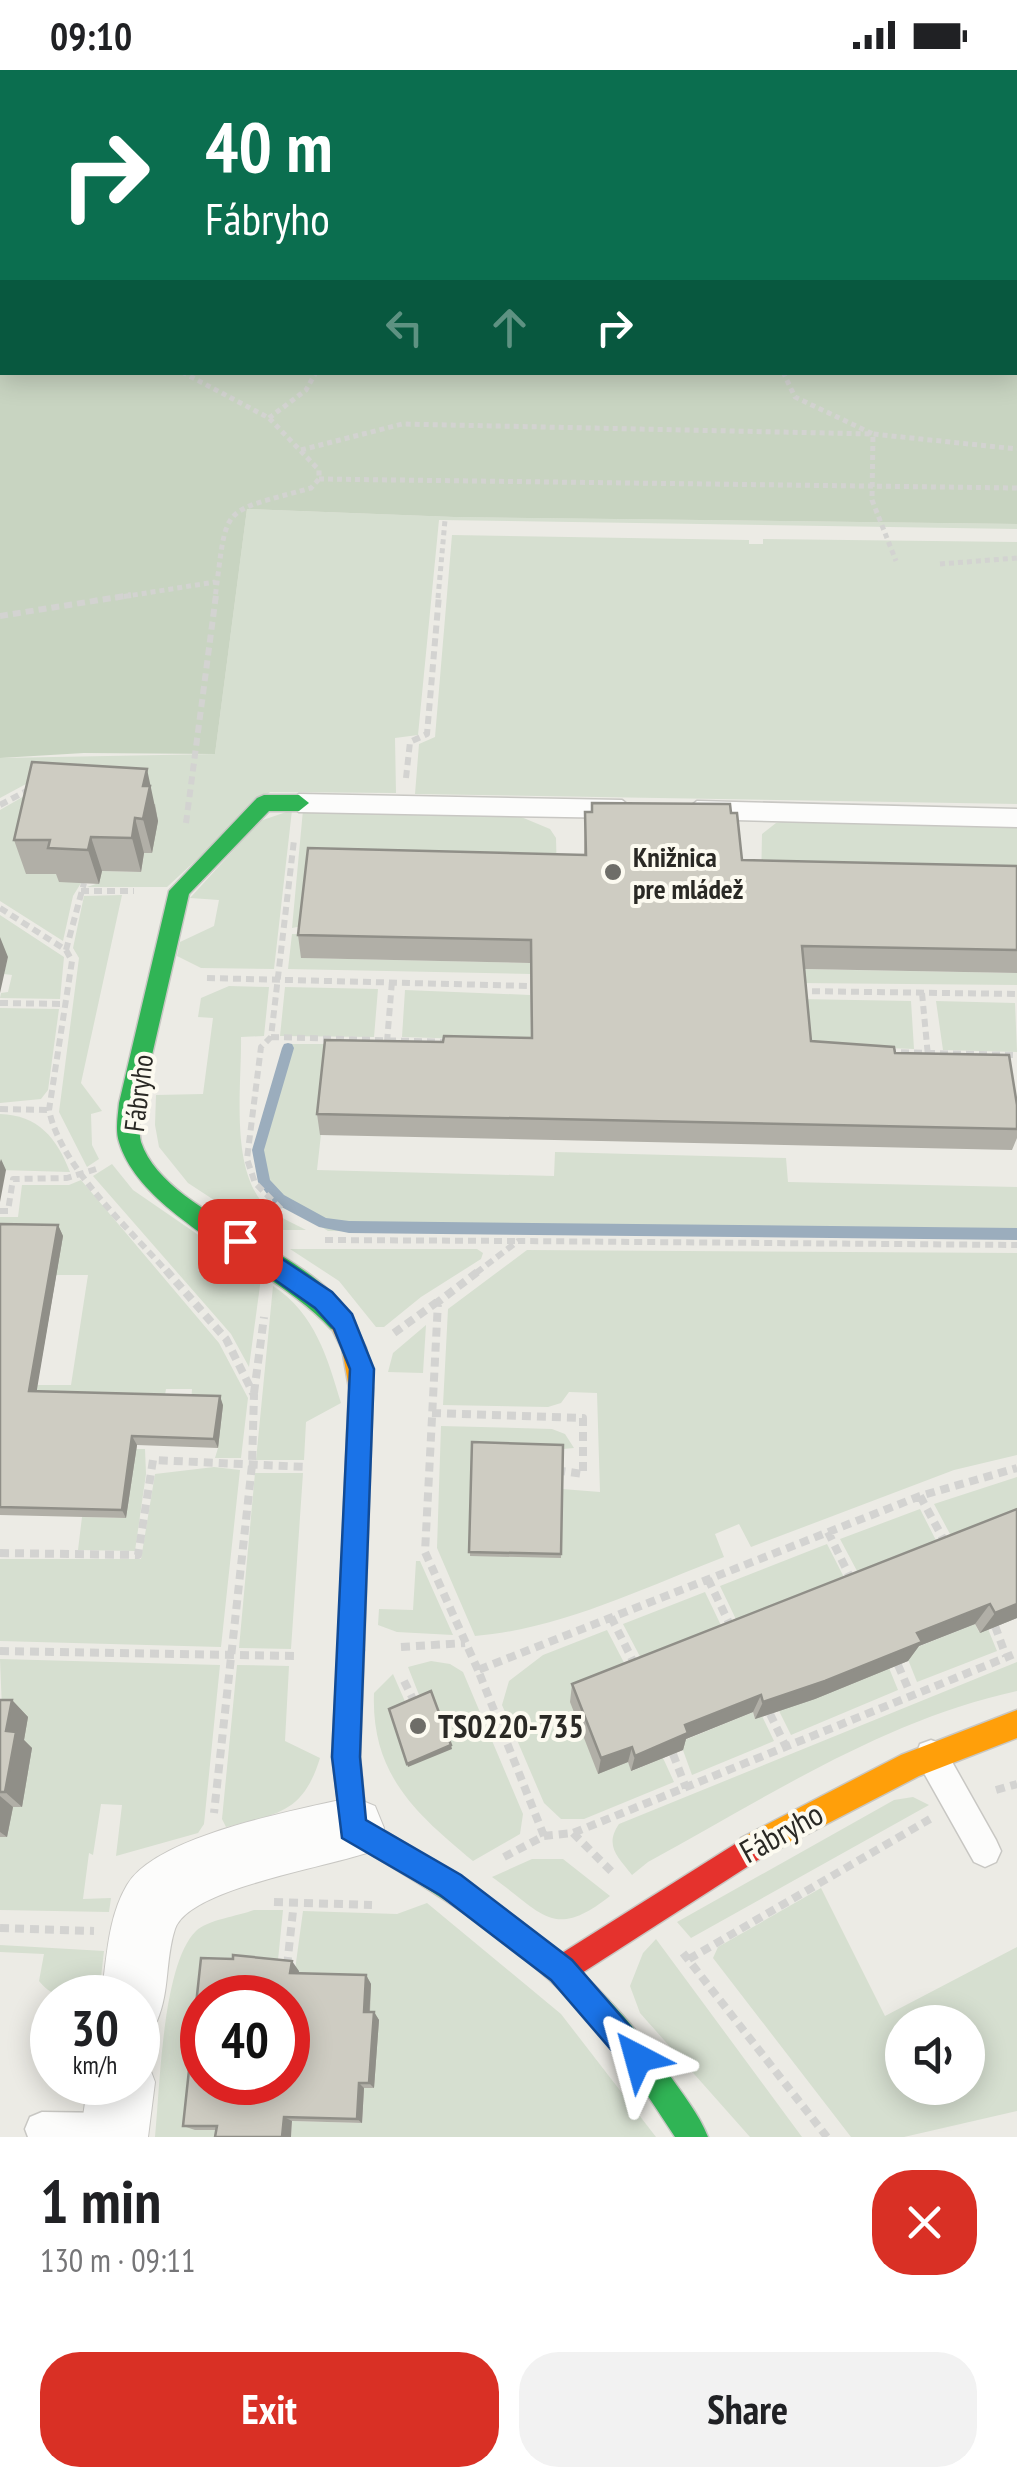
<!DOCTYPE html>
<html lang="en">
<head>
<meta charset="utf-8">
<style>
	:root { --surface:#fff; --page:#f2f2f2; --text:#202124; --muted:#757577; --accent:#d93025 }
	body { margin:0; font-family:"PT Sans Narrow",sans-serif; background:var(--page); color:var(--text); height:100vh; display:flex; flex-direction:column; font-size:38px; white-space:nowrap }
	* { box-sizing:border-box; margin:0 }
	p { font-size:32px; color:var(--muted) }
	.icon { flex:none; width:55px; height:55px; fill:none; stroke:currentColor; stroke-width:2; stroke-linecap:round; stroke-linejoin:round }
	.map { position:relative; height:2067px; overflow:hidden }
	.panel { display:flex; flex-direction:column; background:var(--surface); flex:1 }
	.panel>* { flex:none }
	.top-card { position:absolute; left:0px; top:0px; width:1018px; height:305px; box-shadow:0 5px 25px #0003; background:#0b6e4f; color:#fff; overflow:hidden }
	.tools { position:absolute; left:885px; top:1935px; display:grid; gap:20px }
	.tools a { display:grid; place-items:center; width:100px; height:100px; border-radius:50%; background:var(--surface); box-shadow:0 5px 25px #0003; font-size:50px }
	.speed { position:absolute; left:30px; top:1905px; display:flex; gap:20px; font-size:50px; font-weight:700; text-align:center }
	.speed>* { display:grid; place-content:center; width:130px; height:130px; border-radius:50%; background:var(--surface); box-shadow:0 5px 25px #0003; line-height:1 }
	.speed small { font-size:25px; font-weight:400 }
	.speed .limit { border:15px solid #d22; background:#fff; color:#111 }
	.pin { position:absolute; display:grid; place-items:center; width:85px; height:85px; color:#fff; margin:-42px; border-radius:20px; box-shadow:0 5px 15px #0006 }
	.me { position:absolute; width:110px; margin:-55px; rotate:321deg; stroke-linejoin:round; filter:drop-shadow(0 0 8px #0008) }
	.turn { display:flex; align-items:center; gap:35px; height:210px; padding:0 40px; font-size:45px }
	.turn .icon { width:130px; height:130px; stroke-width:2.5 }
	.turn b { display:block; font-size:70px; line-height:85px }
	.lanes { display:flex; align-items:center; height:95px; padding:0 40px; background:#0003; justify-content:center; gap:50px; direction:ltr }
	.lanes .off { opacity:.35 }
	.round { display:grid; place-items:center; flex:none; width:105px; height:105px; border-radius:40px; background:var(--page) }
	.head { display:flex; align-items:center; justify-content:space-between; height:170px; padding:0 40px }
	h1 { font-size:60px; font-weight:800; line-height:75px }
	.action { display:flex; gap:20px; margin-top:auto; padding:20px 40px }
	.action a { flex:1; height:115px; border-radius:40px; background:var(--accent); color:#fff; font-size:40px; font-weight:800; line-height:115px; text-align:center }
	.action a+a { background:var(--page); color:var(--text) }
	.status { display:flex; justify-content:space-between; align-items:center; height:70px; padding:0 50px; background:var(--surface); direction:ltr }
	.status svg { height:28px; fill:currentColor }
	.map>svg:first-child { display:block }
	.green { fill:#d6dfd0; fill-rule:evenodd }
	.forest { fill:#c8d4c1 }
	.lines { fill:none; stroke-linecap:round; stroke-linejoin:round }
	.stream { fill:#9badbd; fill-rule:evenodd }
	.lane-casing { stroke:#c8c7c3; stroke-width:3 }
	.street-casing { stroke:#c8c7c3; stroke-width:2 }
	.fast-casing { stroke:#c8c7c3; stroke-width:3 }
	.slow-casing { stroke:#c8c7c3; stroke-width:3 }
	.jam-casing { stroke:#c8c7c3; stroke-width:3 }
	.path-far2 { stroke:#d3d3d1; stroke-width:5; stroke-dasharray:5 4; stroke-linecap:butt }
	.path-far1 { stroke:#d3d3d1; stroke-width:6; stroke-dasharray:8 5; stroke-linecap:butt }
	.path { stroke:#d3d3d1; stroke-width:8; stroke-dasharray:9 6; stroke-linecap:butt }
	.lane { fill:#fcfcfb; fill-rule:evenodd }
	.street { fill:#fcfcfb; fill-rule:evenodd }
	.fast { fill:#30b455; fill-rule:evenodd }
	.slow { fill:#ff9f0a; fill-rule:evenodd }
	.jam { fill:#e5322d; fill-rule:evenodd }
	.wall { fill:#b1afa7 }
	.shaded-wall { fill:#908f88 }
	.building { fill:#ceccc2; stroke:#908f88; stroke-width:2.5; fill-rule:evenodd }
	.route { fill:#1a73e8; stroke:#114b97; stroke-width:2.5 }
	.poi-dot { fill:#6e6d68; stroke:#fcfaf0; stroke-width:4 }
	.labels { text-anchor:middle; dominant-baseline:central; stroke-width:8; stroke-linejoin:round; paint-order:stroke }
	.poi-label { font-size:28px; font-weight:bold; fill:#2a2925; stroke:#fcfaf0; text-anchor:start }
	.street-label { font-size:28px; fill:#2a2925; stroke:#fcfaf0 }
	.near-poi-label { font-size:32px; font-weight:bold; fill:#2a2925; stroke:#fcfaf0; text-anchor:start }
	.near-street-label { font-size:32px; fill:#2a2925; stroke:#fcfaf0 }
</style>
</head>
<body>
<div class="status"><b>09:10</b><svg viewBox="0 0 49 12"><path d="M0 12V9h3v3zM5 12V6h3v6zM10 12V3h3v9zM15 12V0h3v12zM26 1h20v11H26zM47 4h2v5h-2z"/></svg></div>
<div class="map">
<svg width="1017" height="2067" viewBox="0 0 1017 2067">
	<rect width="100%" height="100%" fill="#ecebe5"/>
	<path class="green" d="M247 439 454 447 1017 454V459L439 450 418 665 395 668 396 723 270 722 167 817H87L99 813 102 801 141 802 144 783 152 782 46 710 26 714 0 728V688L215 684Z
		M452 465 749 470V474H763V469L1017 472V734L415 724 419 674 435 667Z
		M33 721 61 804 81 813 73 826 63 871 0 831V740Z
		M292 740 274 899 201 898 177 886 180 872 214 856 219 830 190 828 260 751Z
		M303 740 514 744 550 759 556 768 557 807 292 858Z
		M795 749 1017 755V856L761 814 762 764 776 753Z
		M122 825 81 1013 102 1041 91 1044 92 1075 99 1089 87 1097 59 1042 79 888 73 878 84 826Z
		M0 845 64 887 60 929 0 928 1 923 8 922 12 905 4 904 8 887H0Z
		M292 864H304L302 888 531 893V904L288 899Z
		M797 899 1017 903V915L798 913Z
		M229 916 269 917 264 966 241 967C242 1017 228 1107 271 1141 281 1148 295 1154 306 1160H260L188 1113 159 1077 155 1055 156 1025 203 1024 213 948 198 947 201 928Z
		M285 917 378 919 374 967 280 966Z
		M405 920 530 925 531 971 402 967Z
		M799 929 911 931 914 979 804 975Z
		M936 931 1015 933 1017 982 943 980Z
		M0 938 59 939 48 1020 41 1029 0 1033Z
		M289 974H384L329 993 317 1100 554 1106 555 1082 786 1088 788 1112 1017 1117V1167L328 1161C312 1151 295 1143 281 1132 235 1097 269 1031 281 986Z
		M0 1044C38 1045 57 1068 70 1102L0 1100Z
		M112 1094 133 1120 261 1208 249 1297 231 1264 93 1106Z
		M81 1110 219 1273 248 1328 241 1388H215L218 1378 191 1334 192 1319H166L161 1348 0 1315H71L88 1205H56L0 1165V1147H18L22 1115H69Z
		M290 1179H477L483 1183 481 1189 421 1227 384 1257H376L339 1211Z
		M527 1180 1017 1183V1385L954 1400 751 1477 739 1454 715 1464 724 1487C643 1518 561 1559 475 1566L437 1478 441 1356 552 1359 565 1364 574 1378 563 1379 562 1419 600 1422 597 1323 569 1322 561 1333 548 1337 443 1335 448 1239Z
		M273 1216C315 1243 328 1289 341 1333L306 1352 304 1390H256Z
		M426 1255 423 1303 388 1302 393 1283Z
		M136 1379H145L146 1404 135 1481 78 1480 82 1447 126 1448Z
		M214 1397 240 1400 221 1577 0 1571V1489H141L155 1404Z
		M255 1403H303L291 1579 239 1578Z
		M1017 1407V1470L958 1479 934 1434Z
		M920 1439 943 1484 865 1516 840 1469Z
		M827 1474 851 1521 743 1564 720 1516Z
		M416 1491H420L453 1565 397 1562 378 1555 379 1539 413 1540Z
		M705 1522 728 1570 648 1602 623 1554Z
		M975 1554 979 1562 988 1559 997 1581 917 1612 905 1582Z
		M607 1560 632 1608 571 1632 598 1703 628 1692 632 1701 663 1688 674 1712 584 1749H561L544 1733 502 1635 509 1611 543 1585Z
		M0 1589 220 1595 204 1754 198 1763 116 1786 122 1735 101 1734 93 1785 89 1783 83 1829 111 1828 109 1842 0 1840V1767H7Z
		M431 1591 450 1594 463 1602 523 1744 520 1764 473 1791C415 1743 371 1704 374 1623L393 1604 407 1636 390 1643 409 1697 421 1630 408 1597Z
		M1017 1592V1621C884 1650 767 1727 648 1792L632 1805C618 1787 604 1776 619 1754Z
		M237 1595 289 1596 285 1671 320 1688C303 1743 278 1744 226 1757L222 1749Z
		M889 1598 898 1620 791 1665 779 1641Z
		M753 1642 755 1649 762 1646 774 1671 692 1705 680 1672Z
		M913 1727 929 1735 691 1868 677 1852 894 1730Z
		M532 1789H563L610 1826C553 1871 543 1843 492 1807Z
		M821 1818 885 1946 1017 1877V2041L904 2067H851L713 1888 718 1877ZM968 1952V2018H902V1952Z
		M427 1833 561 1944 656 2067H291L292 2051 362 2053 364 2018H373L298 1912 295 1900 303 1841 397 1844Z
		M254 1840H283L277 1900 202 1928 196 2060H228L227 2067H155C160 2019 162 1894 196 1861 207 1850 238 1846 254 1840Z
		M656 1869 802 2067H750L640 1943 630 1916 643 1883Z
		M0 1875 104 1881 100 1916 89 1927C67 1928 54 1929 39 1911L44 1884 0 1882Z"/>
	<path class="forest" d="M0 0 514 2H2V302H1015V2H914L1017 0V454L454 447 247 439 215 684 84 683 0 688Z"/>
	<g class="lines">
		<path class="stream" d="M288 973 292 974 294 978 264 1080 270 1110 284 1125 326 1148 349 1151 1017 1158V1170L349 1163 319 1157 274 1133 258 1112 252 1080 282 978 284 974Z"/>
		<defs>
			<path id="lane" d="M299 724 622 730 633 739 622 748 299 742 288 733Z
				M697 731 1017 739V757L697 749 686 740Z
				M931 1670 942 1674 996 1770 1001 1781 996 1792 985 1797 974 1792 920 1696 916 1685 920 1674Z
				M42 2042 112 2043 124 2048 129 2060 126 2067H28L25 2059 30 2047Z"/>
			<path id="street" d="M353 1727 375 1736 384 1758 375 1780C333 1797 189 1817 175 1859 165 1890 170 1921 157 1951L138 1959V1928H101C107 1890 107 1849 127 1815 156 1765 298 1740 353 1727Z
				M138 1985 146 1988 155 2012 148 2067H80L88 2012H138Z"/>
			<path id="fast" d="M264 725H299L309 733 299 741H269L189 824 141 1033C140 1045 138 1060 141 1072 166 1147 320 1181 352 1251L349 1259 340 1262 331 1259C275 1197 142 1149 119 1072 115 1060 118 1045 119 1033L169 821 257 728Z
				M351 1567 360 1571 364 1580 360 1687 366 1750C483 1818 590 1890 668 2003 682 2023 699 2044 708 2067H675C647 2024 619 1981 584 1944 515 1870 429 1818 343 1768L332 1687 338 1580 342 1571Z"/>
			<path id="slow" d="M340 1240 349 1243 366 1278 373 1318 364 1580 360 1589 351 1593 342 1589 338 1580 349 1318 342 1279 328 1251 331 1243Z
				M1017 1640V1668L919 1706 761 1788 751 1792 741 1788 737 1778 741 1768 901 1685Z"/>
			<path id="jam" d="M751 1764 761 1768 765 1778 761 1788 571 1910 561 1915 551 1910 546 1900 551 1890Z"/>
		</defs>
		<use href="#lane" class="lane-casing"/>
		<use href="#street" class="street-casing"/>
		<use href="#fast" class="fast-casing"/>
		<use href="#slow" class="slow-casing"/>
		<use href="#jam" class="jam-casing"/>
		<path class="path-far2" d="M767 0 776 2
			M182 302 269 348 319 400V409L311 418C218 444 228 432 215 528
			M783 302 795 327 873 364 872 430 896 491
			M269 348 306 320 316 302
			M301 380 402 354 873 364 1017 379
			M319 409 1017 418
			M940 494 1017 488
			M115 528 215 512
			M438 528 445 450"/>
		<path class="path-far1" d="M0 546 131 525
			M406 708 410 672 427 664 439 525
			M0 735 34 717
			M186 753 216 525
			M81 821H134
			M0 838 66 880 84 813
			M66 880 72 891 49 1040C61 1098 129 1158 168 1203
			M207 908 531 916
			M799 921 1017 924
			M922 923 928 986
			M0 933 66 934
			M271 967 450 972
			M387 972 392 911
			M888 982 1017 985
			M0 1039 49 1040
			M281 1139 255 1113 247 1089 261 977 271 967 294 770
			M0 1141H8L13 1109 67 1108 96 1099
			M325 1170 517 1171
			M476 1203 518 1171 1017 1175"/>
		<path class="path" d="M166 1200 226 1269 254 1325 252 1395 214 1743
			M394 1263 437 1232
			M254 1323 264 1247
			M432 1343 583 1348V1404L562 1401
			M920 1426 945 1472
			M828 1462 851 1509
			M0 1483 138 1485 153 1390 307 1397
			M708 1509 731 1557
			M611 1547 635 1595
			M995 1556 1006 1586
			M401 1577 465 1573
			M0 1581 299 1586
			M898 1595 911 1625
			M478 1600 425 1482 438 1232 480 1200
			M404 1611 415 1633
			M770 1644 786 1677
			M673 1684 686 1718
			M996 1720 1017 1714
			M573 1763 612 1802
			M544 1766 478 1600 920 1426 1017 1398
			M504 1787 544 1766 573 1763 1017 1583
			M274 1832 372 1835
			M0 1858 94 1861
			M683 1883 827 2067
			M689 1889 930 1749
			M287 1896 294 1832"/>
		<use href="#lane" class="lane"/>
		<use href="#street" class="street"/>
		<use href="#fast" class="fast"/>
		<use href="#slow" class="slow"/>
		<use href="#jam" class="jam"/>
	</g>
	<path class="wall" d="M592 733 731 743 742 790 1017 796V903L804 899 811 971 895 983 1017 1035V1068L1012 1080 320 1065 317 1044 443 972 531 968 530 893 301 888 298 865 584 785 585 742H591Z
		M155 734 158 751 152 783H144L141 802 102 801 99 814 59 812 56 804H26L14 770Z
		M0 1154 58 1155 63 1166 36 1321 223 1335 218 1378 137 1375 126 1448 0 1445Z
		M472 1372 561 1484V1488L470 1486Z
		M1017 1439V1548L980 1563 975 1554 919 1576 908 1591 815 1629 755 1649 753 1642 686 1669 683 1680 631 1701 628 1692 598 1704 570 1632 572 1614Z
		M0 1630H12L28 1647 24 1670 32 1678 22 1737H13L7 1767H0Z
		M299 1901V1903L366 1905 371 1914 370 1942H374L379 1950 374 2018H364L362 2053 292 2051 216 2060H195L183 2056Z"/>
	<path class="shaded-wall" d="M147 699 158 751 152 783 143 749V716Z
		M135 748 144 783 141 802 132 768Z
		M91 767 102 801 99 814 88 780Z
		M0 867 8 887 0 923Z
		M1 1089 6 1100 0 1132V1092Z
		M58 1155 63 1166 35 1331 29 1321Z
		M220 1326 223 1335 218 1378 214 1369Z
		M132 1366 137 1375 126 1448 122 1440Z
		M990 1534 975 1554 919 1576 908 1591 815 1629 755 1649 763 1632 917 1563Z
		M1017 1534V1548L980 1563 995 1543Z
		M761 1625 753 1642 686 1669 683 1680 631 1701 635 1686 685 1655Z
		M12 1630 28 1647 24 1670 32 1678 22 1737 5 1722 6 1661Z
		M451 1675 452 1679 408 1697 407 1694Z
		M632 1677 628 1692 598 1704 601 1688Z
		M0 1726 13 1737 7 1767 0 1762Z
		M292 1891 299 1901 298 1912 290 1903Z
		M366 1905 371 1914 369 1949 364 1942Z
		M374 1942 379 1950 374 2018 369 2013Z
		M359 2013 364 2018 362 2053 357 2049Z
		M284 2047 292 2051 291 2067H282Z"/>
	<path class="building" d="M32 692 147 699 143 716H150L143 749 135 748 132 768 91 767 88 780 48 778 50 770H14Z
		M592 733 730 734 731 743H737L742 790 1017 796V880L802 876 811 971 894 977 895 983 1009 985 1017 1035V1059L317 1044 325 970 443 972 444 966 532 968 531 870 298 865 308 778 586 785 585 742H592Z
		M0 1154 58 1155 29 1321 220 1326 214 1369 132 1366 122 1440 0 1437Z
		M472 1372 563 1375 561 1484 469 1482Z
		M1017 1439V1534L995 1543 990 1534 917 1563 922 1572 825 1611 763 1632 761 1625 685 1655 688 1663 635 1686 632 1677 601 1688 572 1614Z
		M431 1621 451 1675 407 1694 389 1639Z
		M0 1630H12L6 1661 16 1662 5 1722H0Z
		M233 1885 292 1891 290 1903 366 1905 364 1942H374L369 2013H359L357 2049 284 2047 282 2067H215L217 2056H183L201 1888 233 1889ZM202 1928H288V2012H202Z"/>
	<path class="route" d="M240 1161 332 1222 352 1244 374 1299 360 1687 366 1750 461 1805 572 1890 648 1977 653 1988 648 1998 638 2003 627 1998 551 1910 440 1825 342 1768 332 1687 350 1299 334 1259 315 1238 231 1179 228 1171 231 1164Z"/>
	<g class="poi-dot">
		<circle cx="613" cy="802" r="10"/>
		<circle cx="418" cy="1656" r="10"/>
	</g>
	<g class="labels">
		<g class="poi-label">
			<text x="633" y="786">Knižnica<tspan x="633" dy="32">pre mládež</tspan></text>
		</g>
		<g class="street-label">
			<text transform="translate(138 1023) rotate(-83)">Fábryho</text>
		</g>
		<g class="near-poi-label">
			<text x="438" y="1656">TS0220-735</text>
		</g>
		<g class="near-street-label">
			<text transform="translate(781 1762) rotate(-29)">Fábryho</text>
		</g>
	</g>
</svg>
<div class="tools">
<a><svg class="icon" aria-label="sound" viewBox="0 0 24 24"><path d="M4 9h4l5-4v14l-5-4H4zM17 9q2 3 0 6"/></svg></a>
</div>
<div class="speed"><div>30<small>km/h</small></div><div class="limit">40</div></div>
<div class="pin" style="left:240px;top:1171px;background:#d93025"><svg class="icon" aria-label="arrive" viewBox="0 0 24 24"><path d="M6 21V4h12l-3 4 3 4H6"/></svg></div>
<svg class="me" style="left:638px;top:1988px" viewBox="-20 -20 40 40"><path d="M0-17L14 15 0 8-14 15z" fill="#1a73e8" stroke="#fff" stroke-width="4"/></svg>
<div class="top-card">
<div class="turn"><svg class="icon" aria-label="right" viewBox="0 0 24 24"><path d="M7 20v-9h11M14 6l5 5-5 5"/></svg><div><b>40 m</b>Fábryho</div></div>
<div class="lanes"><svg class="icon off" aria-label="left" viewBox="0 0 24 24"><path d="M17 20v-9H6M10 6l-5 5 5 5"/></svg><svg class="icon off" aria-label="ahead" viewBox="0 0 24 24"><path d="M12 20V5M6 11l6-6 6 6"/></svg><svg class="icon" aria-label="right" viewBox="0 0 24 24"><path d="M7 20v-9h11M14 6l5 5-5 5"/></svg></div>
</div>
</div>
<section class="panel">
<div class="head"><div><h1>1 min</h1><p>130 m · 09:11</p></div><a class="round" style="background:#d93025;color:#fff"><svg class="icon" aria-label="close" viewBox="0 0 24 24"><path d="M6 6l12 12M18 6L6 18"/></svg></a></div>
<div class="action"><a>Exit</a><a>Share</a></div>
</section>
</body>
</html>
